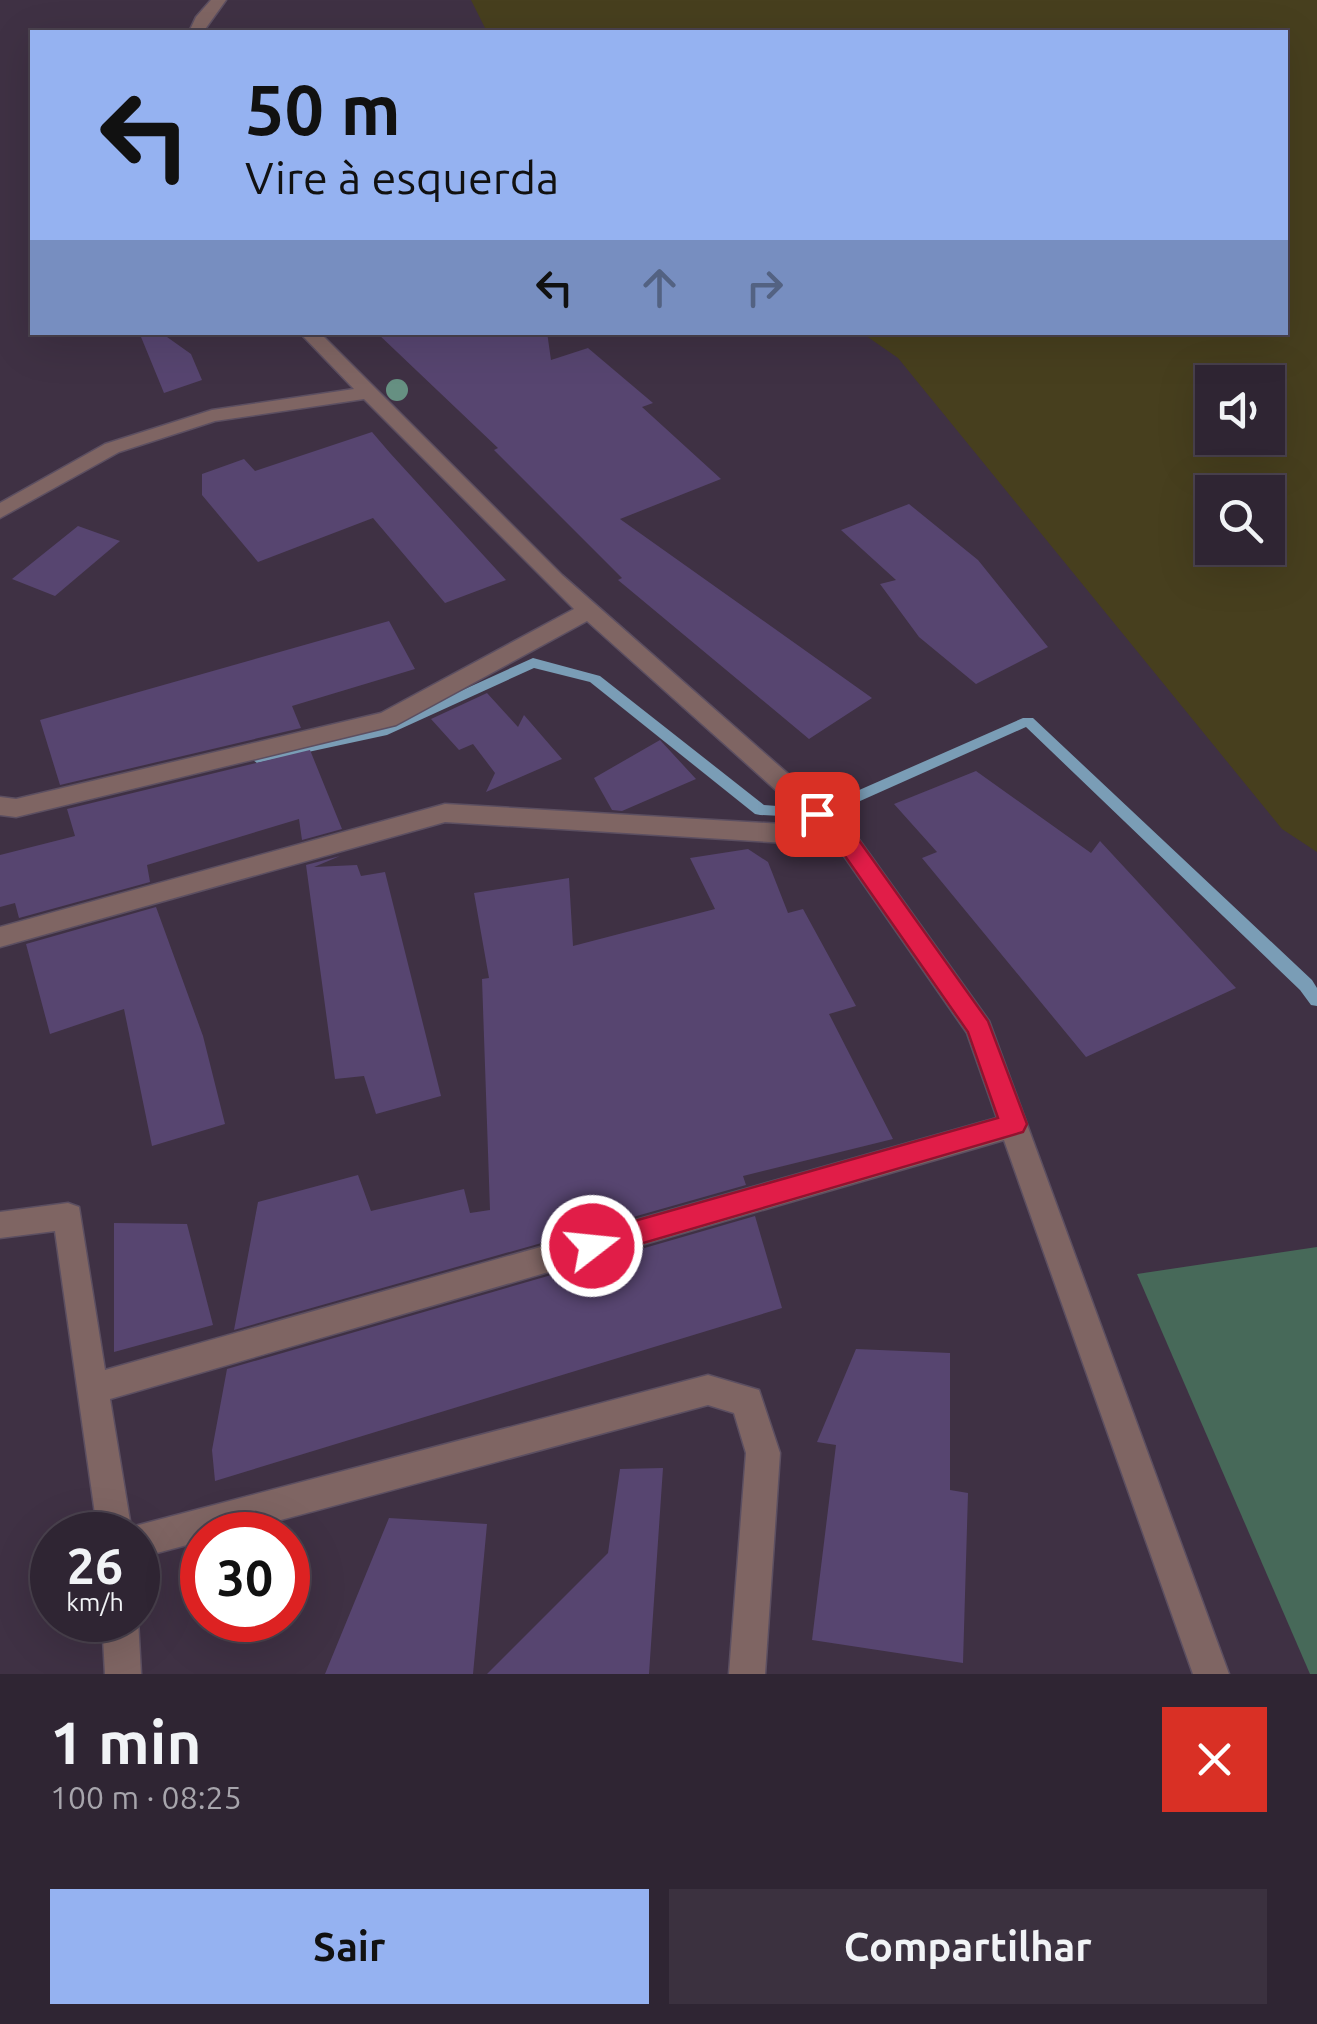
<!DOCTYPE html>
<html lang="pt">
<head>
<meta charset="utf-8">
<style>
	:root { --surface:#2f2533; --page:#3b313f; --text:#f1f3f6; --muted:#a7a5ac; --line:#4a424e; --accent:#95b2f1 }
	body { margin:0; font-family:Ubuntu,sans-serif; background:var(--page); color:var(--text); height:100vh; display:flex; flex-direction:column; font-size:38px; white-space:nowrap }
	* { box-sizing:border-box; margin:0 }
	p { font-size:32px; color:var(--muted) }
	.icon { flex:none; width:55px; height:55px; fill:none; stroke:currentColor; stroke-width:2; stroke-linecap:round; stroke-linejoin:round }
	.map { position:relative; height:1674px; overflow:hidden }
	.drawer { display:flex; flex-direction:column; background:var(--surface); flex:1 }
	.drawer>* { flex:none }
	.hud { position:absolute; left:30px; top:30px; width:1258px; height:305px; border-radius:0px; box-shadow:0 10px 40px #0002,0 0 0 2px var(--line); background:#95b2f1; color:#111; overflow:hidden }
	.fabs { position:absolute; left:1195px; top:365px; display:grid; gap:20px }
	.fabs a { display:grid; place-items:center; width:90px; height:90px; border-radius:0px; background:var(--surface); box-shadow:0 10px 40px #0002,0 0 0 2px var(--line); font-size:50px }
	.speed { position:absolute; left:30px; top:1512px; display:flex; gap:20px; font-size:50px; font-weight:700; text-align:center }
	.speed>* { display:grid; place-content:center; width:130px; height:130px; border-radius:50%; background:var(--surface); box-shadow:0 10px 40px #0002,0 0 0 2px var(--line); line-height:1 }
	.speed small { font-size:25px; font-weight:400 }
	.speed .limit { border:15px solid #d22; background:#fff; color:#111 }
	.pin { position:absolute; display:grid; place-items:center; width:85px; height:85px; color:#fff; margin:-42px; border-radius:20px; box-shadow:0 5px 15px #0006 }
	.me { position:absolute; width:110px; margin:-55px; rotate:74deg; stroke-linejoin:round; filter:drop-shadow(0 0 8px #0008) }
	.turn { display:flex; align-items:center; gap:35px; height:210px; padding:0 50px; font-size:45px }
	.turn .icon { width:130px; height:130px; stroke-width:2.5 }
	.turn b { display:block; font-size:70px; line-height:85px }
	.lanes { display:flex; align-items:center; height:95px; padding:0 50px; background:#0003; justify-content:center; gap:50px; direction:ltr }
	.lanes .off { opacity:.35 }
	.round { display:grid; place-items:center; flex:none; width:105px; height:105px; border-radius:0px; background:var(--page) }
	.head { display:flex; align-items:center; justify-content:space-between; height:170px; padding:0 50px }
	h1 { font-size:60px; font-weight:600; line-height:75px }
	.cta { display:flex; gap:20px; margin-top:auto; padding:20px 50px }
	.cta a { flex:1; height:115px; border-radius:0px; background:var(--accent); color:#111; font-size:40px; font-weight:600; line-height:115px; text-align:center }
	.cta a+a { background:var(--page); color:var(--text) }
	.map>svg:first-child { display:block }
	.green { fill:#476959 }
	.sand { fill:#473f1e; fill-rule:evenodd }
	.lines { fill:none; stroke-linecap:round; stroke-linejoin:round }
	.stream { fill:#7a9db6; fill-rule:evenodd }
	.building { fill:#574570 }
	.street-casing { stroke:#5c4f61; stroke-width:3 }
	.street { fill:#7f6563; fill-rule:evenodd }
	.tree { fill:#669082 }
	.route { fill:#e11d48; stroke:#92132f; stroke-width:2.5 }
</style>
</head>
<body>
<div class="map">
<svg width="1317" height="1674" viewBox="0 0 1317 1674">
	<rect width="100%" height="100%" fill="#3f3144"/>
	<path class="green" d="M1317 1247V1674H1310L1137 1274Z"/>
	<path class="sand" d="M471 0H1317V852L1282 829 898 358 862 333 1285 332V32H487ZM1212 382H1268V438H1212ZM1212 492H1268V548H1212Z"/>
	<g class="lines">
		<path class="stream" d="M533 658 600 676 764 805 816 809 1023 718H1033L1312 980 1317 988V1006L1311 1005 1300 990 1026 727 822 818 760 815 755 814 590 682 534 668 387 735 257 763 250 758 257 753 379 728Z"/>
	</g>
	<path class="building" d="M139 332H160L191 354 202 380 164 393Z
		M376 332H547L551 360 588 348 653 403 642 407 721 479 620 519 872 698 809 739 618 580 622 578 494 450 498 448Z
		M372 432 390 453 506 580 445 603 373 518 258 562 202 495V474L244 459 255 471Z
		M909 504 978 560 1048 647 976 684 919 637 880 584 896 580 841 530Z
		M78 526 120 541 55 596 12 579Z
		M389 621 415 669 292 706 301 728 60 785 40 720Z
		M487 693 518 727 524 715 562 759 486 792 495 773 473 744 459 750 431 719Z
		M660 740 696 779 622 811 612 810 594 778Z
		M310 750 342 829 302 840 299 819 147 865 150 882 19 918 15 903 0 907V855L75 836 67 809Z
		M976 771 1091 853 1100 841 1236 988 1086 1057 922 858 937 852 894 804Z
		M748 849 768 862 788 913 803 909 856 1006 829 1014 893 1139 743 1176 746 1185 234 1330 258 1202 358 1175 371 1211 464 1189 470 1213 490 1210 482 979 489 978 474 893 569 878 573 946 715 909 690 858Z
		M340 856 314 867 357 865 361 876 385 872 441 1096 376 1114 364 1076 335 1079 306 865Z
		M156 907 203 1036 225 1124 152 1146 124 1009 50 1034 26 944Z
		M755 1216 782 1308 215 1481 212 1450 227 1369Z
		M114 1223 187 1224 213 1325 114 1352Z
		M856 1349 950 1353V1490L968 1493 963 1663 812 1640 836 1445 817 1442Z
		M663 1468 649 1674H487L608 1553 620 1469Z
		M389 1518 487 1524 473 1674H325Z"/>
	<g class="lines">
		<defs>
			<path id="street" d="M211 0H226L203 32H189L196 17Z
				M299 332H319L562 575 853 831 989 1021 1229 1674H1193L1004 1140 110 1399 131 1527 708 1375 759 1390 780 1453 765 1674H729L746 1453 734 1413 708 1405 225 1535H202V1541L138 1558V1535H98L55 1231 0 1238V1212L68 1203 79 1207 105 1370 997 1118 967 1033 837 846 445 822 0 947V927L445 804 816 826 587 621 396 725 16 817 0 815V797L16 799 381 713 574 609 364 399 215 421 119 452 0 518V503L105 444 212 410 354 389Z
				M102 1620 138 1619 141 1674H105Z"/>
		</defs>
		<use href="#street" class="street-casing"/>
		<use href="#street" class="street"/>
	</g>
	<circle class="tree" cx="397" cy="390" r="11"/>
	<path class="route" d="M817 806 853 832 988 1021 1027 1124 1023 1132 592 1258 582 1255 578 1246 582 1237 592 1233 998 1118 968 1032 836 843 806 814Z"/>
</svg>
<div class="fabs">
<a><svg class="icon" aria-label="sound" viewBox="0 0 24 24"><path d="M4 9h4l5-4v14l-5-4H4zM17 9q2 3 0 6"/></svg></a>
<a><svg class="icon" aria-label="search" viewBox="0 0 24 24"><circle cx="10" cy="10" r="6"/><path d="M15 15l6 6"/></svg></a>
</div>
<div class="speed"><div>26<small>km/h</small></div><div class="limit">30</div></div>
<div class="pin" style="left:817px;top:814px;background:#d93025"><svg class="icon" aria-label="arrive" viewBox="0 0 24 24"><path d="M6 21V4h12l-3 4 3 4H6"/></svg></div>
<svg class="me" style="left:592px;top:1246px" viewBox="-20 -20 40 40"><circle r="17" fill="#e11d48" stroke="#fff" stroke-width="3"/><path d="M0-11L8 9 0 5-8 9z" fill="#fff"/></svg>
<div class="hud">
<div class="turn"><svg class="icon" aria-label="left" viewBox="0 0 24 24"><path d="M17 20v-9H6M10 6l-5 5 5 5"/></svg><div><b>50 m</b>Vire à esquerda</div></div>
<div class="lanes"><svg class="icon" aria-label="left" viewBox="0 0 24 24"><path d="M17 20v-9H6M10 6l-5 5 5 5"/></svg><svg class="icon off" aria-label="ahead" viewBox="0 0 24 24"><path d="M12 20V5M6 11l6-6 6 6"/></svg><svg class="icon off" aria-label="right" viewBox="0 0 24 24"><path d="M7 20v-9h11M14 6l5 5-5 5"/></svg></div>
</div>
</div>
<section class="drawer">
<div class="head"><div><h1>1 min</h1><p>100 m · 08:25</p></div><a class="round" style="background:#d93025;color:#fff"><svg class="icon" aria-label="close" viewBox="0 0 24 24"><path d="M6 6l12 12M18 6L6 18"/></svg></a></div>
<div class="cta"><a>Sair</a><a>Compartilhar</a></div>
</section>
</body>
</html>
